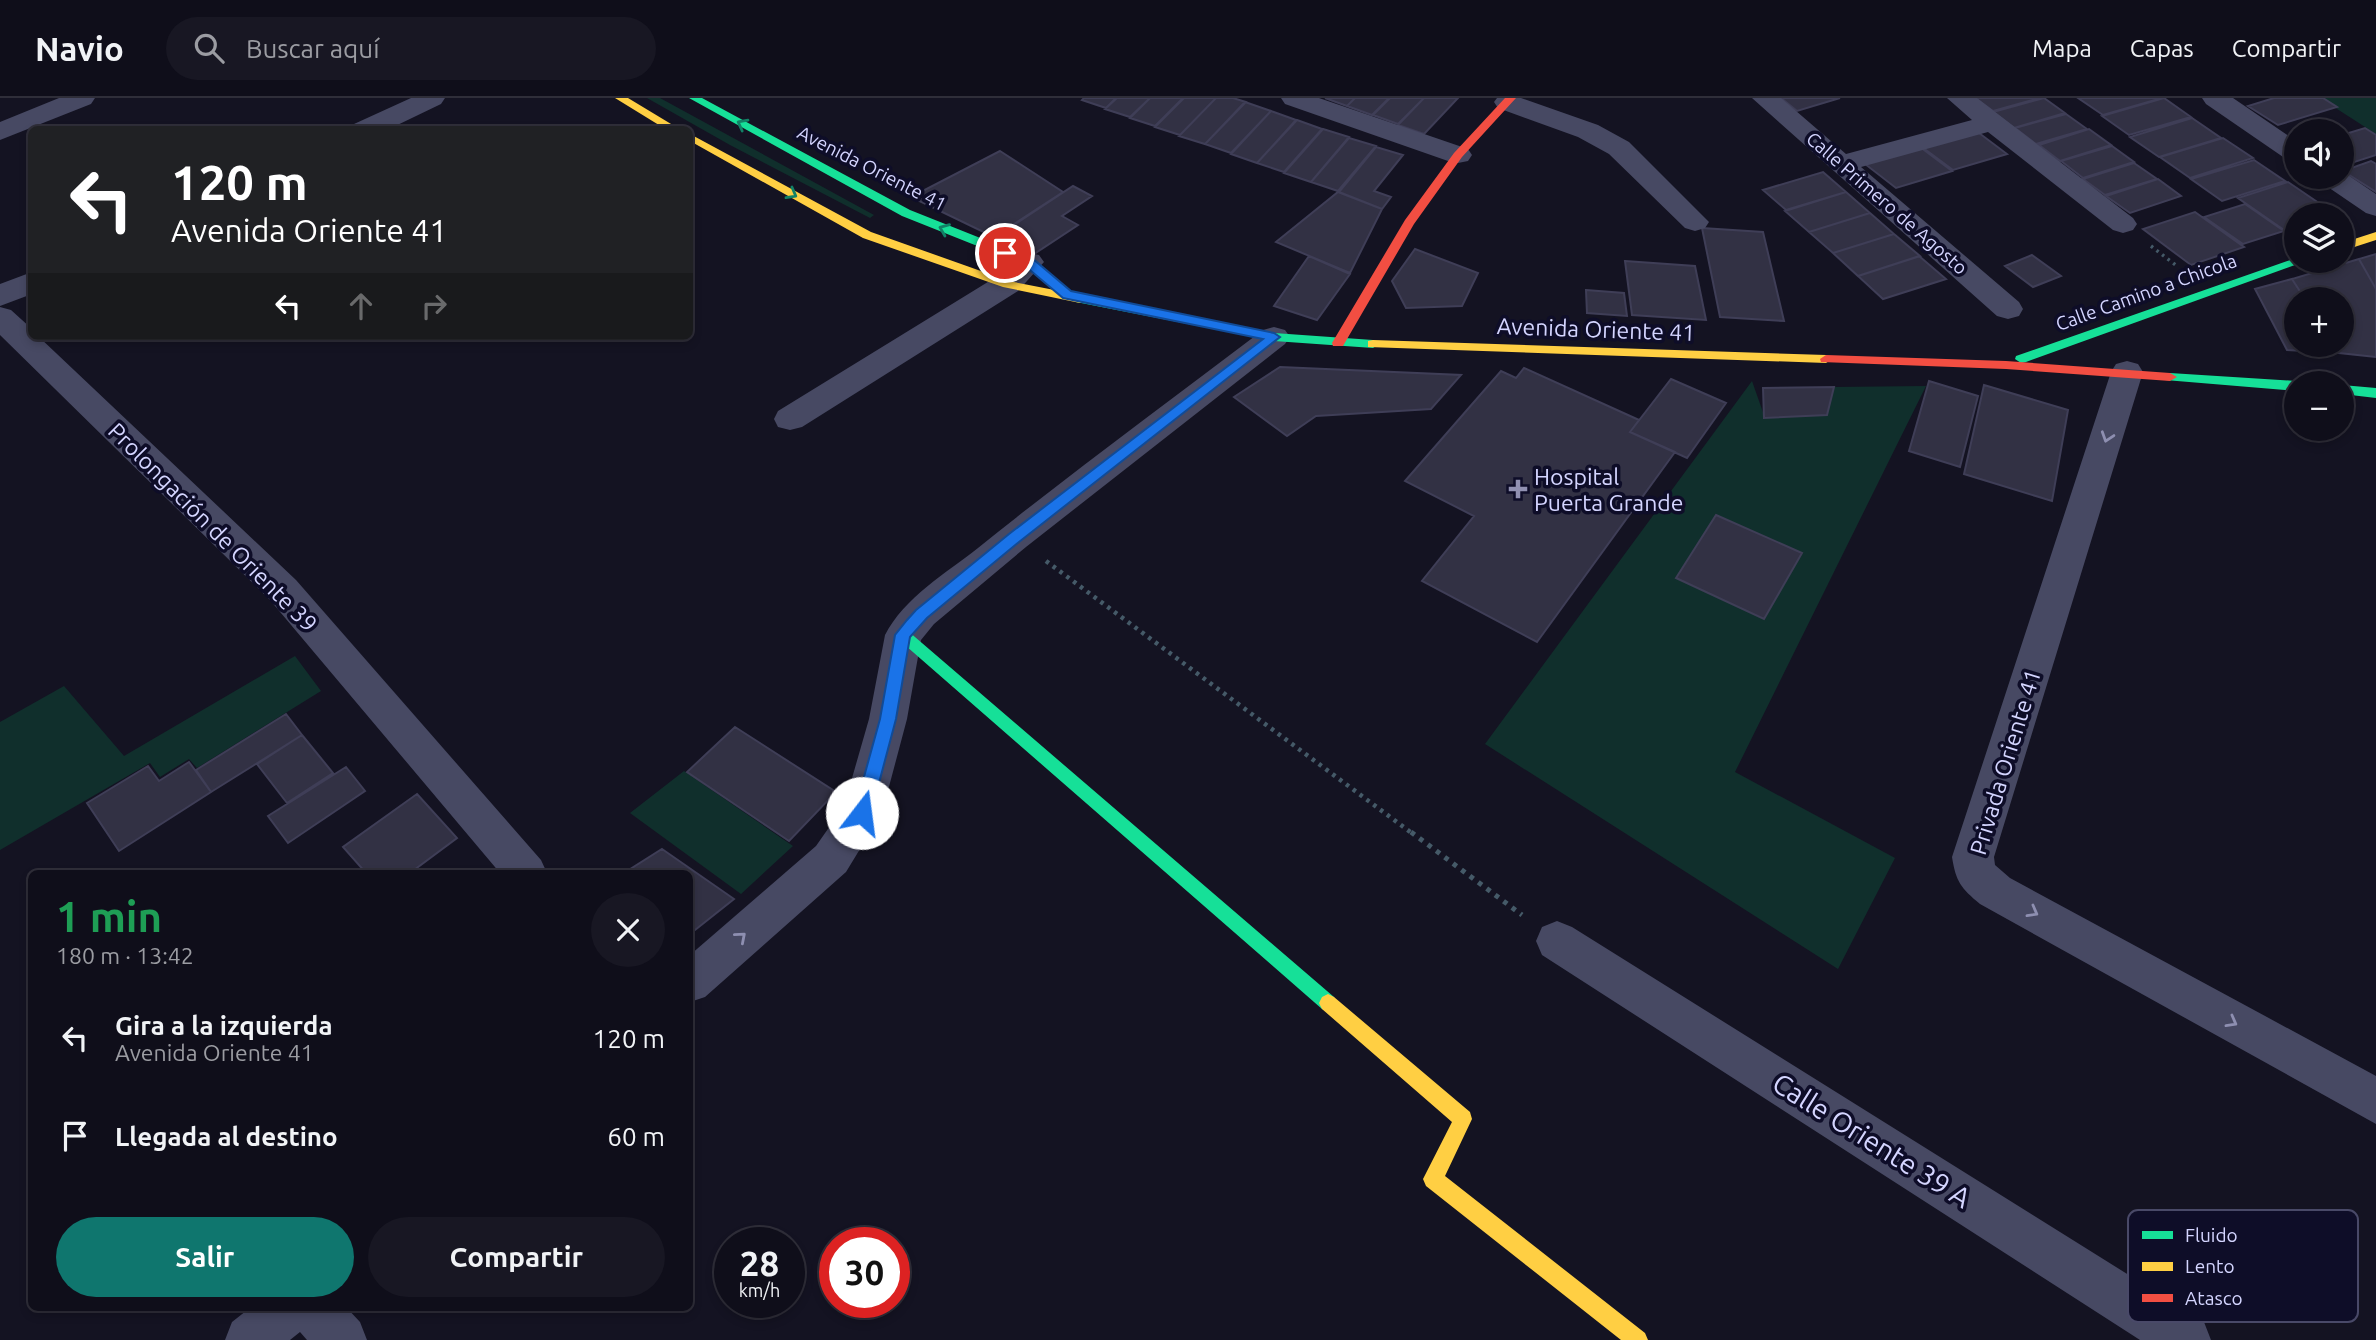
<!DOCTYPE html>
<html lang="es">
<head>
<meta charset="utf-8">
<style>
	:root { --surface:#0f0e1a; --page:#181723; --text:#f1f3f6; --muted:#9b9ca2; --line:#2f2e39; --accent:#0f766e }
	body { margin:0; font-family:Ubuntu,sans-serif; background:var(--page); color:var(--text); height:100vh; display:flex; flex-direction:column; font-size:26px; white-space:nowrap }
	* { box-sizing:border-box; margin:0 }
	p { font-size:23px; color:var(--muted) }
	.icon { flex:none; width:38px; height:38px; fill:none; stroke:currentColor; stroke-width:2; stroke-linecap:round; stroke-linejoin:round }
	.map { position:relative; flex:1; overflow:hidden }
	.sheet { position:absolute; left:28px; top:772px; width:665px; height:441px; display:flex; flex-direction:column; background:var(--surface); border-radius:10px; box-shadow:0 4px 10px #0003,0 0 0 2px var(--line) }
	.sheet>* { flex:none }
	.guide { position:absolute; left:28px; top:28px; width:665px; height:214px; border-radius:10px; box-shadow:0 4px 10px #0003,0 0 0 2px var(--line); background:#202124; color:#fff; overflow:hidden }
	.buttons { position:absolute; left:2284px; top:21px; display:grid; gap:14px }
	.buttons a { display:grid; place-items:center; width:70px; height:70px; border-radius:50%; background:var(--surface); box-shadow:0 4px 10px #0003,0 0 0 2px var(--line); font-size:35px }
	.speed { position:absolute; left:714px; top:1129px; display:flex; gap:14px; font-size:35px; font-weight:700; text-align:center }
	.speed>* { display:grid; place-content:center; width:91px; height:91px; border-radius:50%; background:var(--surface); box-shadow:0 4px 10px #0003,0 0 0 2px var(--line); line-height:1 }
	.speed small { font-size:18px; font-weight:400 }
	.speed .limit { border:10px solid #d22; background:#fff; color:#111 }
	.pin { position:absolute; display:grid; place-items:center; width:60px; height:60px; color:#fff; margin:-30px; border:4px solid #fff; border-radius:50%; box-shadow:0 2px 7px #0007 }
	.me { position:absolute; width:77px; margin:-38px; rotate:15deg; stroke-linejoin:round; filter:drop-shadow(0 0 5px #0008) }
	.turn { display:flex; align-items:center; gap:24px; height:147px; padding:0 28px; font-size:32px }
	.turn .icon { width:91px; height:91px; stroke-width:2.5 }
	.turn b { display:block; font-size:49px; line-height:60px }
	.lanes { display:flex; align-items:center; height:66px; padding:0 28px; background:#0003; justify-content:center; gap:35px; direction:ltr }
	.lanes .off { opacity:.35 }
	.round { display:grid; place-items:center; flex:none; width:74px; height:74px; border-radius:37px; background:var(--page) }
	.headline { display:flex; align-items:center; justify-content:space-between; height:119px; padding:0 28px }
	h1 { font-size:42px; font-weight:700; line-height:52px; color:#1e9e55 }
	.primary-button { display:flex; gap:14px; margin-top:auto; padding:14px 28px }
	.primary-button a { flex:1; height:80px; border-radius:42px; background:var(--accent); color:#fff; font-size:28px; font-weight:700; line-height:80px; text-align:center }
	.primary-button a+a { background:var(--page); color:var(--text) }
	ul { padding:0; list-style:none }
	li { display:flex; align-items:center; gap:21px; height:98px; padding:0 28px }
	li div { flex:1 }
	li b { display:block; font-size:26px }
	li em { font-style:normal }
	header { display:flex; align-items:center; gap:42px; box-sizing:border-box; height:98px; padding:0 35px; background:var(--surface); border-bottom:2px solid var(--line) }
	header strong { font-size:33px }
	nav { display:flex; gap:38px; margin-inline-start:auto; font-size:24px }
	.search { width:490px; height:63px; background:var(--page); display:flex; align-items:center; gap:18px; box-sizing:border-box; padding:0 24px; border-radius:38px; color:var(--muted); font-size:26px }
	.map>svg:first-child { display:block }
	.green { fill:#102f2c }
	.building { fill:#323144; stroke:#3f3e57; stroke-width:2 }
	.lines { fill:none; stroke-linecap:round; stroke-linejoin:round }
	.path-far2 { stroke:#455a68; stroke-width:3.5; stroke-dasharray:2.5 4.5; stroke-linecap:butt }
	.path-far1 { stroke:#455a68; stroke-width:4.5; stroke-dasharray:3.5 5; stroke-linecap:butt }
	.path { stroke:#455a68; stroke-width:5; stroke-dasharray:4.5 6; stroke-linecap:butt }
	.street { fill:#474963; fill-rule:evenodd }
	.fast { fill:#16e098; fill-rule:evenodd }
	.slow { fill:#ffcf43; fill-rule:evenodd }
	.jam { fill:#f24e42; fill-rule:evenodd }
	.oneway { stroke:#128166 }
	.oneway2 { stroke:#8e8fb1 }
	.route { fill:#1a73e8; stroke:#114b97; stroke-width:2 }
	.poi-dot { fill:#9191b2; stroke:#0e0d28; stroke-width:2.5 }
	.labels { text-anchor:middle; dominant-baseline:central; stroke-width:7; stroke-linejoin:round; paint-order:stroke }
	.far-street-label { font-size:19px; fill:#d4d5ff; stroke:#0e0d28 }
	.street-label { font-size:23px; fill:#d4d5ff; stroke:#0e0d28 }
	.poi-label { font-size:23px; fill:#d4d5ff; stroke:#0e0d28; text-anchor:start }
	.near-street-label { font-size:28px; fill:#d4d5ff; stroke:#0e0d28 }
	.key { fill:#0e0d28; stroke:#494968; stroke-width:2 }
	.key-label { font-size:19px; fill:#d4d5ff }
</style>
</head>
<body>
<header>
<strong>Navio</strong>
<div class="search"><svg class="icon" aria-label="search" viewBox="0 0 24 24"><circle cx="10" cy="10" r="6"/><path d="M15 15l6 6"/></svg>Buscar aquí</div>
<nav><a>Mapa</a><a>Capas</a><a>Compartir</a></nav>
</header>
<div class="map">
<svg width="2376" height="1242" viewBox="0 0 2376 1242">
	<rect width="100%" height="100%" fill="#141322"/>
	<path class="green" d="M647 0H660L874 117 870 120 730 47Z
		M2320 0H2376V36Z
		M1752 283 1765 320 1827 317 1834 289 1926 288 1735 674 1895 760 1838 871 1485 646Z
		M295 558 321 593 197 670 189 661 160 679 150 665 0 752V624L64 588 124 658Z
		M684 673 793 748 741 796 630 715Z"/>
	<path class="building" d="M1084 0H1116L1106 10 1082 2Z
		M1117 0H1150L1130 19 1105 11Z
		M1150 0H1183L1155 28 1130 20Z
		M1184 0H1216L1180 37 1155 29Z
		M1216 0H1233L1246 4 1205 46 1179 38Z
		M1325 0H1355L1347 8Z
		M1355 0H1389L1372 17 1347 8Z
		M1390 0H1424L1398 26 1373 17Z
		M1424 0H1458L1424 36 1398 27Z
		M1781 0H1840L1797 13Z
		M1975 0H2040L1993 13Z
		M2044 0 2065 15 2014 30 1993 14Z
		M2078 0H2162L2103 17Z
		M2164 0 2191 19 2129 37 2102 18Z
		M2274 0H2323L2337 9 2278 27 2248 8Z
		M1245 4 1271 13 1231 55 1205 46Z
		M1271 13 1296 22 1257 65 1231 56Z
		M2066 16 2087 31 2036 46 2015 30Z
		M2192 20 2221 40 2159 59 2130 39Z
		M1297 22 1322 31 1284 74 1257 65Z
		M2365 30 2376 37V57L2342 68V37Z
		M1323 31 1349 39 1311 84 1284 75Z
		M2089 31 2111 47 2060 63 2039 47Z
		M1975 32 2007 56 1953 72 1922 49Z
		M1349 40 1376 48 1338 93 1311 84Z
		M2223 40 2253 60 2190 80 2160 59Z
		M2112 48 2134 64 2083 80 2061 63Z
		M1376 49 1403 57 1374 93 1391 99 1382 111 1339 94Z
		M1920 49 1952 73 1896 90 1865 66Z
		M1000 53 1063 94 994 139 911 99Z
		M2254 62 2285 83 2222 103 2191 81Z
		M2371 63 2376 66V94L2343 73Z
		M2134 65 2157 81 2105 97 2083 81Z
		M1823 74 1846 94 1786 112 1763 92Z
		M2158 81 2181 98 2130 115 2106 98Z
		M2288 84 2335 116 2296 117V129L2284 132 2238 100Z
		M1073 88 1092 98 1062 118 1078 127 1034 156 1000 136Z
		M1338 94 1382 111 1350 175 1276 144Z
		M1846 94 1870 115 1809 134 1785 113Z
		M2245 106 2284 133 2243 146 2204 119Z
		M2195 114 2244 149 2191 167 2143 131Z
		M1870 115 1894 136 1833 155 1809 134Z
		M1702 130 1763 134 1784 223 1720 219Z
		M1894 136 1920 158 1858 178 1833 155Z
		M1415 151 1478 175 1462 208 1406 210 1392 183Z
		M2376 156V191L2359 161Z
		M2032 157 2061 178 2033 189 2005 168Z
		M1309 158 1350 176 1317 222 1274 208Z
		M1919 158 1946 181 1883 201 1858 178Z
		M2359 161 2376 191V259L2339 255 2333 247H2342V201H2305L2292 181Z
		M1625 163 1695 168 1706 222 1632 217Z
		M2292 181 2305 201H2296V247H2333L2339 255 2287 252 2255 191Z
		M1586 192 1624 195 1627 218 1587 215Z
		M1280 269 1461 277 1431 311 1316 318 1287 338 1234 299Z
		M1524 270 1639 322 1630 334 1675 354 1537 544 1422 483 1474 418 1405 383 1501 273 1516 280Z
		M1671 281 1726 305 1687 360 1630 334Z
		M1929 283 1978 298 1960 369 1909 353Z
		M1984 287 2068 312 2052 403 1964 376Z
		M1834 289 1827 317 1764 320 1763 290Z
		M1716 417 1802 455 1764 521 1676 480Z
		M286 616 302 637 211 694 196 672Z
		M735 629 836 694 789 743 687 674Z
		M302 637 333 675 287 705 257 666Z
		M189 664 211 694 119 753 87 705 148 668 159 683Z
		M346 669 365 693 288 745 268 718Z
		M417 696 457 740 410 775H366L343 749Z
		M662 751 734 801 690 836V775H624Z"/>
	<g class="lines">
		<path class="path-far2" d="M2151 148 2177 168"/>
		<path class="path-far1" d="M1046 463 1413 736"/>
		<path class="path" d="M1411 734 1522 817"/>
		<path class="street" d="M59 0H95L91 6 0 42V24Z
			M411 0H445L441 6 387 32H351L354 26Z
			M1281 0H1319L1468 51 1472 57 1468 63 1458 65 1448 63 1285 6Z
			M1497 0H1521L1598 27 1629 44 1709 124 1705 130 1695 133 1685 130 1609 56 1578 39 1498 10 1494 4Z
			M1752 0H1781L1846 56 1972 22 1947 0H1977L2133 120 2137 126 2133 132 2123 135 2113 132 1988 34 1861 69 2019 204 2023 211 2019 218 2008 221 1997 218Z
			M2202 0H2233L2296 43V63L2286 61 2206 6Z
			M2342 73 2376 96V118L2366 115 2322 85 2318 79H2342Z
			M1029 155 1039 157 1044 164 1018 193 802 329 790 332 778 329 774 321 778 313 996 179 1019 157Z
			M32 174V196L0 208V186Z
			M0 209 11 212 32 231V238H38L296 482 541 762 547 775H500L270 502 0 237Z
			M1274 229 1285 232 1290 239 1285 246 1026 449 934 526 921 542 907 621 882 715 846 774 705 899 690 904V857L816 748 844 708 869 621 885 537C904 500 946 475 978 450 1071 375 1168 304 1263 232Z
			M2127 263 2138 266 2143 274 1994 759 1995 767 2010 780 2376 978V1026L1980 806C1961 790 1956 784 1952 759L2111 274 2116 266Z
			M1557 823 1572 829 2204 1224 2211 1242H2140L1542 857 1536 843 1542 829Z
			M251 1209H346L360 1224 367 1242H307L300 1234 290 1242H225L232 1224Z"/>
		<path class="fast" d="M689 0H702L910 112 1033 161 1069 193 1067 196H1059L1025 167 902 118Z
			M2296 160V163H2306L2026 264 2021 265 2015 261 2016 258Z
			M1080 197 1274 235 1373 242 1379 246 1373 250 1274 243 1076 204 1074 201Z
			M2170 275 2296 283 2301 285H2296V293L2165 282V276Z
			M2342 287 2376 290V300L2342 296Z
			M903 531 908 533 1334 899 1337 905 1334 911 1328 914 1322 911 898 541 895 537 898 533Z"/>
		<path class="slow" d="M615 0H628L681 32H667Z
			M690 36 871 134 1009 183 1080 197 1086 201 1080 205 1003 189 863 140 690 43Z
			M2376 134V142L2342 153V145Z
			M1373 242 1826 257 1832 261 1826 265 1368 249V243Z
			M1328 896 1334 899 1470 1014 1472 1021 1445 1078 1645 1235 1648 1242H1621L1426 1088 1423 1081 1452 1024 1322 911 1319 905 1322 899Z"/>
		<path class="jam" d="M1505 0H1516L1462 59 1414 126 1343 248H1333L1332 245 1405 122 1454 55Z
			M1826 257 2006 263 2170 275 2177 279 2170 283 2006 271 1821 264 1820 261Z"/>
	</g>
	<defs><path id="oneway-chevron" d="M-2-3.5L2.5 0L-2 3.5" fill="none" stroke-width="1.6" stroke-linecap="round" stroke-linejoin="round" transform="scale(1.75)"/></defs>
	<g class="oneway">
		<use href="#oneway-chevron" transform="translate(742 26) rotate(-152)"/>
		<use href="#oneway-chevron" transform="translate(792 96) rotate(29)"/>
		<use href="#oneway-chevron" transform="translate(944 131) rotate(-158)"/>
	</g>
	<g class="oneway2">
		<use href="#oneway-chevron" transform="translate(2107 339) rotate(108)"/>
		<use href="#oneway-chevron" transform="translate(2033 814) rotate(29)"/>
		<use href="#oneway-chevron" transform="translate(741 839) rotate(-41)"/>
		<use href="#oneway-chevron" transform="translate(2232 924) rotate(29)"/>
	</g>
	<path class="route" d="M1005 151 1033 161 1071 193 1274 235 1280 239 1019 444 927 520 910 539 896 621 871 715 868 720 862 722 856 720 854 715 880 621 895 537 907 522 916 512 1009 436 1263 241 1063 200 1024 167 1001 157V152Z"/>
	<path class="poi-dot" d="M1514.5 380.5h7v7h7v7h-7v7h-7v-7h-7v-7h7z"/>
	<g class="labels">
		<g class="far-street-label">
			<text transform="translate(872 70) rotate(27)">Avenida Oriente 41</text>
			<text transform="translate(1887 105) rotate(41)">Calle Primero de Agosto</text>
			<text transform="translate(2146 194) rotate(-20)">Calle Camino a Chicola</text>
		</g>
		<g class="street-label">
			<text transform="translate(1596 231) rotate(2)">Avenida Oriente 41</text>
			<text transform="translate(213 429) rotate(45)">Prolongación de Oriente 39</text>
			<text transform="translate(2005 664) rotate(-73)">Privada Oriente 41</text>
		</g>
		<g class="poi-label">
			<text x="1534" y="378">Hospital<tspan x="1534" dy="26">Puerta Grande</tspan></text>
		</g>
		<g class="near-street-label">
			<text transform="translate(1872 1042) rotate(32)">Calle Oriente 39 A</text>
		</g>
	</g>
	<rect x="2128" y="1112" width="230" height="112" rx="10" class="key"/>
	<rect x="2142" y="1133" width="31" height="8" fill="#16e098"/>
	<rect x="2142" y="1164" width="31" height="9" fill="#ffcf43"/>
	<rect x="2142" y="1196" width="31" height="8" fill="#f24e42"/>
	<g class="key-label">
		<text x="2185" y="1144">Fluido</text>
		<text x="2185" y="1175">Lento</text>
		<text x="2185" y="1207">Atasco</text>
	</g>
</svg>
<div class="buttons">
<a><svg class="icon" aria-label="sound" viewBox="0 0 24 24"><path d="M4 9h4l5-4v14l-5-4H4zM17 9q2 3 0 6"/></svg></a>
<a><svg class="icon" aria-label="layers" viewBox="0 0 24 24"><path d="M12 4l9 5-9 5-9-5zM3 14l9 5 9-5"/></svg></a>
<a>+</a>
<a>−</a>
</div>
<div class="speed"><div>28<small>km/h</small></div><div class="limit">30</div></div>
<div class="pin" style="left:1005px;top:155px;background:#d93025"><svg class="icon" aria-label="arrive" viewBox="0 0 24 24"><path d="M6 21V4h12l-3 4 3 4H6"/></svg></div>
<svg class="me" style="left:862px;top:715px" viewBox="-20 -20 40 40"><circle r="19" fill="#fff"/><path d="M0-13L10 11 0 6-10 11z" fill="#1a73e8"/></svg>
<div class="guide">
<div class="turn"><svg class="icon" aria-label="left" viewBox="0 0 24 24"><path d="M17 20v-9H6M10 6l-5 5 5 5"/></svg><div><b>120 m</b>Avenida Oriente 41</div></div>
<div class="lanes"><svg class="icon" aria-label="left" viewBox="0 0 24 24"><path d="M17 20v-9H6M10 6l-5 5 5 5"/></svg><svg class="icon off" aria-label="ahead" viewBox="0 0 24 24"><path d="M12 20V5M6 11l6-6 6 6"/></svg><svg class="icon off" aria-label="right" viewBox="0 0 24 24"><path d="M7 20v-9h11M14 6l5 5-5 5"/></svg></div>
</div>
<section class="sheet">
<div class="headline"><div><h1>1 min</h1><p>180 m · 13:42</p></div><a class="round"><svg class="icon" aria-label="close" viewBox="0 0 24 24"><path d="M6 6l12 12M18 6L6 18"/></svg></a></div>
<ul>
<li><svg class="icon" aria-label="left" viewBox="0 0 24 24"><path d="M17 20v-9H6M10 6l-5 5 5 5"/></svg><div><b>Gira a la izquierda</b><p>Avenida Oriente 41</p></div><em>120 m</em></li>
<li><svg class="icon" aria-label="arrive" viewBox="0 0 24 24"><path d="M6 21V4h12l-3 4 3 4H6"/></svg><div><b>Llegada al destino</b></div><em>60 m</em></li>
</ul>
<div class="primary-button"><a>Salir</a><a>Compartir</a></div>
</section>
</div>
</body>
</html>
